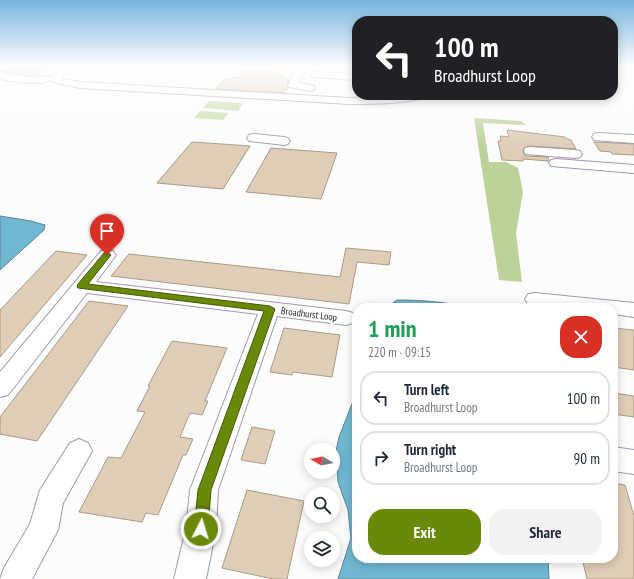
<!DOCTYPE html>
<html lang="en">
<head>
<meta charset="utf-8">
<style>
	:root { --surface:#fff; --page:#f2f2f3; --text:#1f2937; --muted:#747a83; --line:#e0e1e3; --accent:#698909 }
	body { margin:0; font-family:"PT Sans Narrow",sans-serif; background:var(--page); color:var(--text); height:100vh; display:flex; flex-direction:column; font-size:15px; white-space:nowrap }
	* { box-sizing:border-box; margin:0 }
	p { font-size:13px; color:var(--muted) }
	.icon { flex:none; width:22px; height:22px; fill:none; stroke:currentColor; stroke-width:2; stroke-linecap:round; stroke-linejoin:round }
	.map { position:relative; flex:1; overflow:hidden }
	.panel { position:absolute; left:352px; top:303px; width:266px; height:260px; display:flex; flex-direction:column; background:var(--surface); border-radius:16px; box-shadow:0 2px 10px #0003 }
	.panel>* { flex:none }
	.guide { position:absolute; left:352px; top:16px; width:266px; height:84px; border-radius:16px; box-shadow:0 2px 10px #0003; background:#202124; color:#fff; overflow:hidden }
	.needle { width:26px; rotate:280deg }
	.fabs { position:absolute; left:304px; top:443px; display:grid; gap:8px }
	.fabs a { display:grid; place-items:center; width:36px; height:36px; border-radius:50%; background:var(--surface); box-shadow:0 2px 10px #0003; font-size:20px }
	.pin { position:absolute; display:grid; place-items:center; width:34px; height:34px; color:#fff; margin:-41px -17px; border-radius:50% 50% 50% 0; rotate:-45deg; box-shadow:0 0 4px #0007 }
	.pin .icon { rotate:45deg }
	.me { position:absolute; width:44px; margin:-22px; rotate:5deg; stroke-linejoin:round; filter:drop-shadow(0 0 3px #0008) }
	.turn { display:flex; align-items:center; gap:14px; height:84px; padding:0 16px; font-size:18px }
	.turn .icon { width:52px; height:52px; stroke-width:2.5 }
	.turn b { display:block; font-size:28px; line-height:34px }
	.round { display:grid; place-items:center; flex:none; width:42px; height:42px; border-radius:16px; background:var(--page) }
	.overview { display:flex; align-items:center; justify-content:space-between; height:68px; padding:0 16px }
	h1 { font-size:24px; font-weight:700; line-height:30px; color:#1e9e55 }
	.button { display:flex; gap:8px; margin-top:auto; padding:8px 16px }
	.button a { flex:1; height:46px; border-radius:16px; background:var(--accent); color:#fff; font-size:16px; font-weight:700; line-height:46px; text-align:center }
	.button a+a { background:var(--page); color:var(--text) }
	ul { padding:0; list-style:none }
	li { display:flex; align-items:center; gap:12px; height:54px; margin:0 8px 6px; padding:0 8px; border:2px solid var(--line); border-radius:16px }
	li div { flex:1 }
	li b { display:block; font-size:15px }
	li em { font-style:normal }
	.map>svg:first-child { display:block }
	.green { fill:#c6daa8 }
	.forest { fill:#bcd299 }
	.water { fill:#70b7d1; stroke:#58889d }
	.building { fill:#decdb7; stroke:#aa9a85 }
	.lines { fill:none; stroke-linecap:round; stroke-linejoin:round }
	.minor-casing { stroke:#a597ad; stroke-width:2 }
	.minor { fill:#fff; fill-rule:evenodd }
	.route { fill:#698909; stroke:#445906 }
	.labels { text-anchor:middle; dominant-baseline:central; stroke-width:4; stroke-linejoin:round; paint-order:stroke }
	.street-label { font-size:10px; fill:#211c24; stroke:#fff }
</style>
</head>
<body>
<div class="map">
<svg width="634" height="579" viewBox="0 0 634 579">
	<rect width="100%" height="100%" fill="#fcfcfc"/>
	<path class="green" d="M209 101 243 103 238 111 203 108Z
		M200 111 229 113 223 120 194 118Z"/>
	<path class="forest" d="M5 67H53L36 76 27 77 0 74V70Z
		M474 118 521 121 526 125 483 123 489 162H506L518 168 523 192 516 233 522 282 499 280Z"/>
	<path class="water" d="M0 216 31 221 45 225 44 230 0 270Z
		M397 300C422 300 447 302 472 308H386Z
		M357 391V558H548L549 579H338L351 538 348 510 338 482 336 451 339 437Z"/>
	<path class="building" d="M257 70H268L289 80 287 84 288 87 284 93 216 89 224 80 246 76 239 72Z
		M507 130 565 137 567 139 571 140 576 149 530 146 524 148 523 151 525 156 548 157 549 161 523 159V161L502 160 498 141H501L500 136 509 137Z
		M192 142 222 144 250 146 223 189 157 183Z
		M594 142 634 144V155L612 154 611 152 600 151Z
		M271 148 337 153 321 199 246 192Z
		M346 248 391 252 389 265 357 262 349 304 111 276 129 254 340 277Z
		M56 251 87 255 0 357V310Z
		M89 301 128 306 37 441 0 434V417Z
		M284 328 340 335 332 377 293 372 292 375 270 372Z
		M613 328 634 330V370L613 367Z
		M172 341 227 348 205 401H208L202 415 190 413 180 437 193 439 186 455H183L158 515 146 513 142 522 79 512 108 457 121 458 145 412 137 411 150 386H148Z
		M613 393 634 396V417L613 414Z
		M252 427 275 431 265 464 241 460Z
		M613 483 625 485 634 516V579H587L582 558H613Z
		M247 490 304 501 287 579H273L222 568Z"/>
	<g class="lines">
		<defs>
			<path id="minor" d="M64 67H74L61 78 80 82 349 98 427 95C419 104 363 104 349 104L80 88 60 84 50 80C41 87 12 81 0 79V73L28 77 46 76 50 78 54 74Z
				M297 67H307L299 83 314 86 315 88 314 90 310 91 289 87 288 85Z
				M316 72 357 74V80L313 77 311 75 313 73Z
				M598 133 634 135V143L594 140 592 137 594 134Z
				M253 134 284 137 288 138 290 141 288 144 284 145 249 141 247 138 249 135Z
				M530 147 575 150 580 151 582 154 580 157 575 158 525 154 524 151 525 148Z
				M556 159 634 165V173L551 166 549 163 551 160Z
				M107 250 113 251 116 255 96 282 346 311 353 313 356 318 353 323 346 325 277 316 218 490 216 529 206 579H174L186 529 190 490 258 314 87 293 8 395 0 397V372L101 251Z
				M535 293 634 303V317L613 314V308H558L528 304 525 299 528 294Z
				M79 439 88 443 92 451 63 503 58 530 32 579H0L4 568 30 524 40 490 70 443Z
				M613 447 634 450V474L613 471Z"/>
		</defs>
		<use href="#minor" class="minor-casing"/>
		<use href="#minor" class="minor"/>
	</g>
	<linearGradient id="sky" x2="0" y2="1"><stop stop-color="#78b5df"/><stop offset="0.45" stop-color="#fefefe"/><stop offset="1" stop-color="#fefefe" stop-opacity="0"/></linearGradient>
	<rect width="634" height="148" fill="url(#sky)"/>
	<path class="route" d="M107 252 111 255 88 284 270 306 275 309 211 490 208 529 206 534 201 536 196 534 194 529 198 490 264 311 78 288 77 286 78 284 104 253Z"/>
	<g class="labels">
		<g class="street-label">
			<text transform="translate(309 314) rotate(7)">Broadhurst Loop</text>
		</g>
	</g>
</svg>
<div class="fabs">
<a><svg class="needle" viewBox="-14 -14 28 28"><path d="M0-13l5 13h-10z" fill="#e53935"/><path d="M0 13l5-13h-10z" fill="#747a83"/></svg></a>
<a><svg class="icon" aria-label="search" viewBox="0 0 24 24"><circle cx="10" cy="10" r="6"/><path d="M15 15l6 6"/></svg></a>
<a><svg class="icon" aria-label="layers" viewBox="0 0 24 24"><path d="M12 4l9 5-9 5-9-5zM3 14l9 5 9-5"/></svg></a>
</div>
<div class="pin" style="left:107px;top:255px;background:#d93025"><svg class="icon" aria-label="arrive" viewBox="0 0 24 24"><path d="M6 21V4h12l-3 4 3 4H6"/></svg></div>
<svg class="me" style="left:201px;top:529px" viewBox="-20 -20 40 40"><circle r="17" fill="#698909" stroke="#fff" stroke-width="3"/><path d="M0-11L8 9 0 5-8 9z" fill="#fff"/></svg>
<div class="guide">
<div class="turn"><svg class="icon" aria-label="left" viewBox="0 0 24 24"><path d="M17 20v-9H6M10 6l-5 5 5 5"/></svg><div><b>100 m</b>Broadhurst Loop</div></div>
</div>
<section class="panel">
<div class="overview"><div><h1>1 min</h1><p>220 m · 09:15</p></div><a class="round" style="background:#d93025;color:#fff"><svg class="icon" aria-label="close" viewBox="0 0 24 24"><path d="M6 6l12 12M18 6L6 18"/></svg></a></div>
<ul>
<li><svg class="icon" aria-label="left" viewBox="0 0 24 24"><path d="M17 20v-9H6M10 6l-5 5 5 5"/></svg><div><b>Turn left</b><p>Broadhurst Loop</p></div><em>100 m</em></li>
<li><svg class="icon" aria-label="right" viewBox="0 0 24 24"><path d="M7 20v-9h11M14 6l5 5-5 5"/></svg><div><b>Turn right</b><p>Broadhurst Loop</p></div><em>90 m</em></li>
</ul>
<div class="button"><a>Exit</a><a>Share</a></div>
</section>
</div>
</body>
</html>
